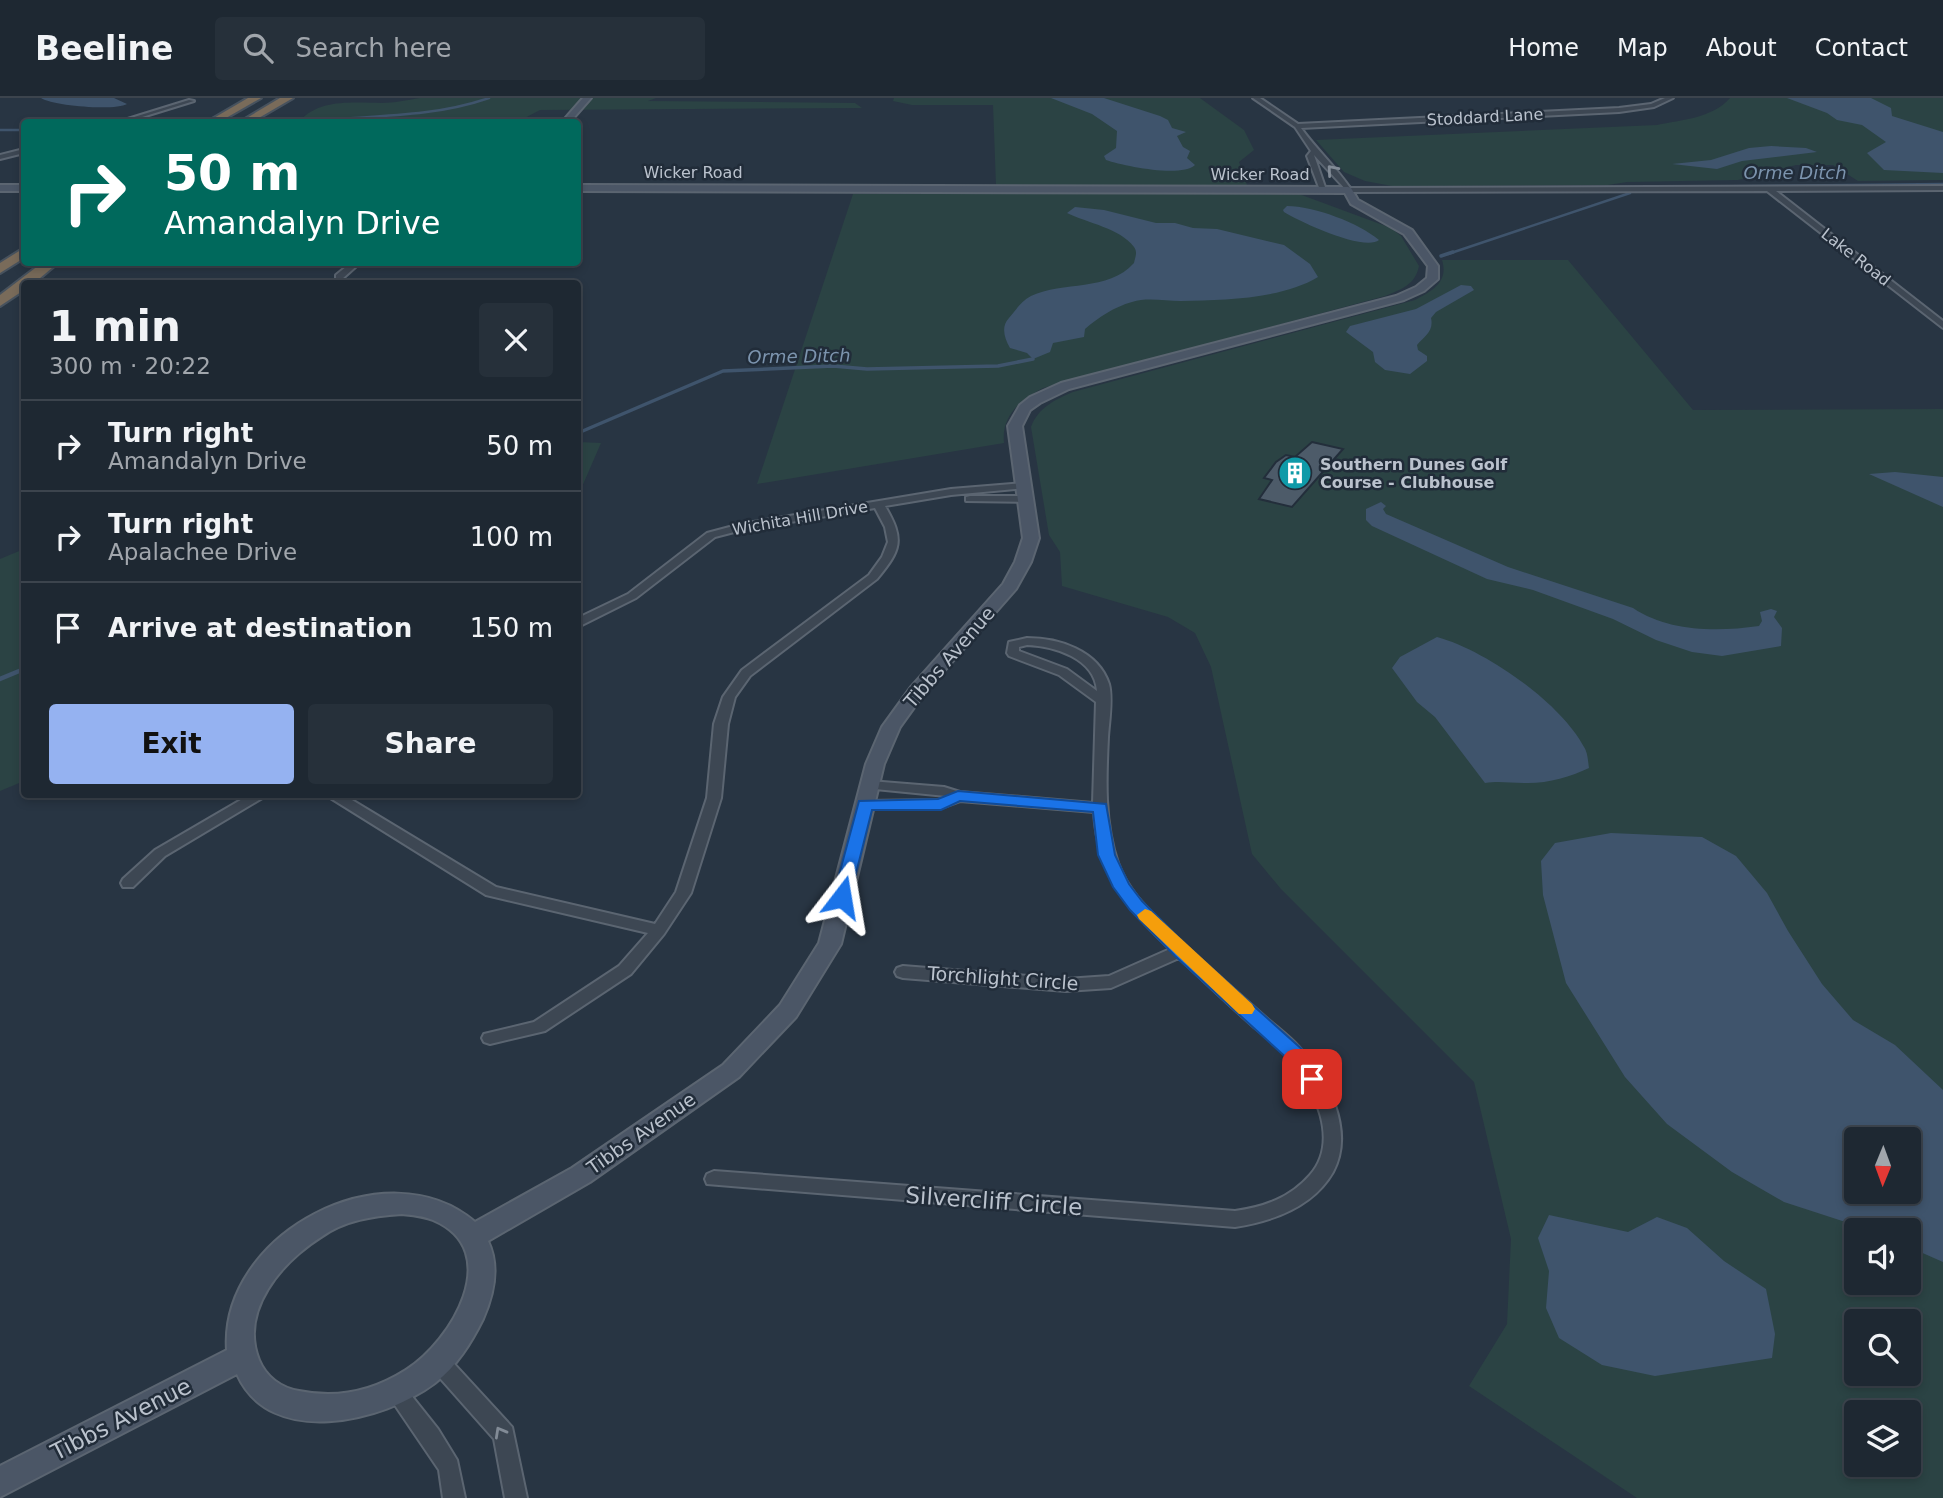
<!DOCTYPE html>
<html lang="en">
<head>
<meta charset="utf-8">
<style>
	:root { --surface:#1e2832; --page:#26303a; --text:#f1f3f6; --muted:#a1a6ac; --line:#3c444d; --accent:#95b2f1 }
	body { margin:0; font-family:"DejaVu Sans",sans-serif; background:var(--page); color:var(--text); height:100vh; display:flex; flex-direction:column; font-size:26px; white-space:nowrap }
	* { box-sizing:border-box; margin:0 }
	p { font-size:23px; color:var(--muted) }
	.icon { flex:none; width:38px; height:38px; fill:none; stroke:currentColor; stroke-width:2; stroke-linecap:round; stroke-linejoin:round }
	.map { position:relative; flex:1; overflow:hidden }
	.details { position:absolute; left:21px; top:182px; width:560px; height:518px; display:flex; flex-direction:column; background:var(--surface); border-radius:7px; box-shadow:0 4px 10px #0003,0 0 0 2px var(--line) }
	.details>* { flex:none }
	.top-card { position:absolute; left:21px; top:21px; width:560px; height:147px; border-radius:7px; box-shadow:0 4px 10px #0003,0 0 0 2px var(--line); background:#00695c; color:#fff; overflow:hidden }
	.needle { width:46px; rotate:181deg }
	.buttons { position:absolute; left:1844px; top:1029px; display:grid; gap:14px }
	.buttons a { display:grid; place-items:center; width:77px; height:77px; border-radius:7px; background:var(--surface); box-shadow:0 4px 10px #0003,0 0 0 2px var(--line); font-size:35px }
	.pin { position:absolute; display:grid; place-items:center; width:60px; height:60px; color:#fff; margin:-30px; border-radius:14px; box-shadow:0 4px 10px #0006 }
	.me { position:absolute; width:77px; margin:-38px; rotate:14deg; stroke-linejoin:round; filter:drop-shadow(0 0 5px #0008) }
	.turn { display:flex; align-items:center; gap:24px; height:147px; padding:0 28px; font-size:32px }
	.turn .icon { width:91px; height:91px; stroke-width:2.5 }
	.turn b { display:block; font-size:49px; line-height:60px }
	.round { display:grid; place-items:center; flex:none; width:74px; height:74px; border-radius:7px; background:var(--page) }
	.summary { display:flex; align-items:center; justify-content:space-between; height:119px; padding:0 28px }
	h1 { font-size:42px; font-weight:700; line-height:52px }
	.button { display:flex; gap:14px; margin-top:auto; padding:14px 28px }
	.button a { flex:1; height:80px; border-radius:7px; background:var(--accent); color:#111; font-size:28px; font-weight:700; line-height:80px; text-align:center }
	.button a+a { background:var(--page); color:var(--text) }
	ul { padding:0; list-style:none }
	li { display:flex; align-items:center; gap:21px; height:91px; padding:0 28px; border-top:2px solid var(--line) }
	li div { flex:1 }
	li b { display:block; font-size:26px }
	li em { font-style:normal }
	header { display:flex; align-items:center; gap:42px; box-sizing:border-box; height:98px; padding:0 35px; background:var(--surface); border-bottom:2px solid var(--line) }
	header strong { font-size:33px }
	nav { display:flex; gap:38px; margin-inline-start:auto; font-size:24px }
	.search { width:490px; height:63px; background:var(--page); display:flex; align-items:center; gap:18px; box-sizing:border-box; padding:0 24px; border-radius:7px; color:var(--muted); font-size:26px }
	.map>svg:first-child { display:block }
	.green { fill:#2b4344; fill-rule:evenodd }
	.water { fill:#3f546c; fill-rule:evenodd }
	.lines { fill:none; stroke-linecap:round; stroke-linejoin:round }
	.stream-far2 { stroke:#3f546c; stroke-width:2.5 }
	.stream-far1 { stroke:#3f546c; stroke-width:3.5 }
	.stream { stroke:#3f546c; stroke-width:4.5 }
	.building { fill:#4d5b69; stroke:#232e3b; stroke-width:2 }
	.street-casing { stroke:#5b6571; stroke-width:4 }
	.secondary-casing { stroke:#5b6571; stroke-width:4 }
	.highway-casing { stroke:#47525e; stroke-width:4 }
	.street { fill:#3d4753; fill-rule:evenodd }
	.secondary { fill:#4b5666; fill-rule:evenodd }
	.highway { fill:#796b5a; fill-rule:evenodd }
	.oneway { stroke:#828b96 }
	.route { fill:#1a73e8; stroke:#114b97; stroke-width:2 }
	.slow { fill:#f59e0b }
	.labels { text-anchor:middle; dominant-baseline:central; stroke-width:5; stroke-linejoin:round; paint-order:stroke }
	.far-street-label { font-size:16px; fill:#bac2cd; stroke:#212c39 }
	.far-poi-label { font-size:16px; font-weight:bold; fill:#bac2cd; stroke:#212c39; text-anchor:start }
	.far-water-label { font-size:18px; font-style:italic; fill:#7c94ae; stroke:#212c39 }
	.street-label { font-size:19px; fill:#bac2cd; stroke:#212c39 }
	.near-street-label { font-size:23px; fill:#bac2cd; stroke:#212c39 }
</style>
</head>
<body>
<header>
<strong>Beeline</strong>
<div class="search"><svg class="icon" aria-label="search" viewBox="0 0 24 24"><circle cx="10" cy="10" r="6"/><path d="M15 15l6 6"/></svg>Search here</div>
<nav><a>Home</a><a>Map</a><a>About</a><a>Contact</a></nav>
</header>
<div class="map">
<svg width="1943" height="1400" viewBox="0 0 1943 1400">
	<rect width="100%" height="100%" fill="#283543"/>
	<path class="green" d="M420 0H656L648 3 855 5 862 10 540 12 517 24H299C319 0 354 5 382 5 394 5 407 2 420 0Z
		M894 0H1200L1244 32 1254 52 1239 64 1247 87H996L993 7H912L893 3Z
		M1730 0H1943V82L1858 83 1833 67H1796L1738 82 1627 84 1608 87 1392 88 1365 83 1344 74 1316 42 1657 27C1681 22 1713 20 1730 0Z
		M853 96H1299L1391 130 1401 138 1419 168C1415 187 1402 191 1385 198L1043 290C1021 302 1001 317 1004 345L757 386Z
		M1442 162H1568L1693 312 1943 311V1400H1637L1469 1288 1507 1226 1511 1141 1474 984 1281 791 1252 756 1211 569 1195 535 1168 519 1062 488 1060 454 1049 437 1031 329C1038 310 1054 302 1073 294L1415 202C1432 193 1449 184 1442 162ZM1857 1041H1909V1094H1857ZM1857 1132H1909V1185H1857ZM1857 1223H1909V1276H1857ZM1857 1314H1909V1367H1857Z
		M578 344 601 345 578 398Z
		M24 451V683L0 693V461Z"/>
	<path class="water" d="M41 0H114L127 6C115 13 53 8 41 0Z
		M1051 0H1104L1160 18 1168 22 1172 30 1186 34 1177 38 1183 49 1190 53 1187 60 1195 67C1181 80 1124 68 1106 62L1104 58 1116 50 1117 33 1092 16Z
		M1787 0H1871L1891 10 1892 18 1943 34V75L1884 72 1867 55 1886 44 1862 27 1837 22 1827 15Z
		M1771 48 1806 50 1817 54 1742 63 1717 71 1672 66 1711 62 1749 50Z
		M1287 108C1314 108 1359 125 1379 142 1365 154 1300 124 1284 114L1283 112Z
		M1075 109 1104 112 1156 125H1175L1193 130 1217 131 1284 147 1310 166 1318 179C1282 201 1224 202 1181 203 1165 203 1147 199 1132 204 1114 209 1099 219 1085 231L1084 239 1053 245 1050 254 1033 261 1027 255 1010 250C1004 240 1001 228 1009 220 1016 212 1021 203 1031 198 1063 183 1108 194 1134 165 1135 160 1138 154 1134 149 1120 130 1087 125 1067 115Z
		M1461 187 1471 188 1474 192 1436 214 1431 220C1434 233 1425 238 1417 247L1418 252 1427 258V263L1410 276 1385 272 1375 264 1373 254 1346 234 1350 228 1416 211Z
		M1895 374 1943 379V409L1869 376Z
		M1381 404 1386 408 1383 411 1386 416 1508 469 1633 510C1669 534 1717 534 1759 528L1762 523 1760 514 1771 511 1777 513 1774 519 1782 530 1781 548 1722 558 1692 554 1656 542 1613 521 1533 492 1487 481 1372 428 1366 422V411Z
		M1437 539C1485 552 1560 604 1584 649 1588 655 1588 664 1589 670 1570 679 1546 686 1524 685 1510 685 1499 683 1485 685L1435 619 1417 604 1392 570 1400 559Z
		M1611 735 1702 739 1736 758 1767 795 1788 833 1822 886 1853 922 1895 947 1943 992V1164L1909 1149V1132H1870L1784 1104 1732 1074 1667 1026 1625 979 1566 885 1543 797 1541 763 1555 745ZM1857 1041H1909V1094H1857Z
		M1549 1117 1628 1134 1657 1119 1687 1130 1724 1163 1766 1191 1775 1236 1772 1260 1655 1278 1602 1267 1559 1240 1546 1210 1549 1173 1538 1140Z"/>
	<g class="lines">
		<path class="stream-far2" d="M302 24C365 17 428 21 489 0
			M0 32H24
			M1648 89 1943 86
			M1448 156 1630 95"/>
		<path class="stream-far1" d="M1441 158 1453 154
			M578 335 723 273 833 268 867 271 998 268 1033 261"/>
		<path class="stream" d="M0 581 24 571"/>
	</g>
	<path class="building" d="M1312 344 1343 351 1292 409 1259 401 1272 382 1264 380 1276 364 1286 357 1295 359Z"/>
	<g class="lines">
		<defs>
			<path id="street" d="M1253 0H1260L1298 26 1619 10 1651 6 1665 0H1673L1654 9 1619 14 1301 30C1316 51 1335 68 1350 90L1943 88V92L1776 93 1943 223V230L1767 93 1348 94 1314 57 1326 92 1323 94 1320 92 1307 58 1311 53 1295 29Z
				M189 2 194 3 126 24H118Z
				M24 51V55L0 61V57Z
				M352 164H361L342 181H336V177Z
				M1023 385 1027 386V390L951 397 885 408C905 442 901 452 877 481L750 578 735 599 728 626 721 700 691 795 664 836 631 876 545 933 490 946 484 944 482 940 484 936 534 924 619 868 648 835 486 797 324 696H342L496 789 655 826 676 794 707 700 714 626 723 599 742 572 869 477 882 459 888 444 885 429 875 410 742 432 715 439 636 500 582 527H578V520L628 496 707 435 741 426 951 391Z
				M970 398H1026L1031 401 1026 404 966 403V399Z
				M1027 540C1058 540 1098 552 1109 586 1113 601 1109 623 1108 639 1106 680 1104 725 1118 765 1128 793 1148 811 1169 832 1199 861 1231 889 1263 917 1275 928 1288 937 1299 949 1328 980 1355 1033 1333 1074 1313 1109 1273 1123 1235 1129L707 1086 705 1081 707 1076 714 1073 1235 1113C1264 1109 1290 1100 1310 1077 1340 1043 1315 991 1290 961 1279 949 1266 939 1254 929 1229 907 1204 883 1179 860L1111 890 1066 893 903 880 897 878 895 874 897 870 903 868 1066 881 1109 878 1170 851C1126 808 1098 779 1094 714L960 703 941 710 865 711 858 707 865 703 939 702 946 698 865 690 863 687 870 683 944 689 960 694 1093 705 1096 604 1059 577 1009 558 1007 555 1009 544ZM1027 547C1054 548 1095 560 1097 593L1067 571 1019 553V549Z
				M251 696H269L165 758 133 789H123L121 785 123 781 155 752Z
				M439 1255 446 1257 512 1329 527 1400H505L494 1341 432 1271 429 1264 432 1257Z
				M396 1284 403 1287 438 1331 457 1362 465 1400H443L439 1372 386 1294 389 1287Z"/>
			<path id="secondary" d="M583 0H591L570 24H562Z
				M0 87H24V93H0Z
				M578 87 1348 89 1351 90 1358 102 1412 132 1438 168V181L1424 193 1404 202 1069 291 1040 305 1030 312 1022 328 1039 440 1031 464 1016 491 923 597 900 629 884 666 841 846 796 919 739 979 590 1084 488 1143C500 1168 494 1196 483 1221 471 1245 457 1268 435 1285 383 1324 270 1351 237 1276L0 1399V1368L227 1252C219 1136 386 1048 475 1124L572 1070 723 967 780 907 819 845 866 666 882 629 911 589 1003 486 1015 464 1023 440 1008 328 1020 307 1030 299 1061 285 1396 198 1416 189 1427 180 1428 168 1404 136 1351 106 1345 95 578 93ZM402 1116C412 1117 424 1118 433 1122 506 1153 451 1244 406 1272 373 1293 337 1301 299 1293 281 1290 266 1279 259 1262 239 1212 282 1164 321 1139 345 1122 373 1118 402 1116Z"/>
			<path id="highway" d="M248 0H261L219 24H207Z
				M280 0H293L252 24H240Z
				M24 150V160L0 175V165Z
				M43 164H59L33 186H24V192L0 208V197Z"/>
		</defs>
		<use href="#street" class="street-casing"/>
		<use href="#secondary" class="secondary-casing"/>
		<use href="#highway" class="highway-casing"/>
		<use href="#street" class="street"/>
		<use href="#secondary" class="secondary"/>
		<use href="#highway" class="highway"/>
	</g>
	<defs><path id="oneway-chevron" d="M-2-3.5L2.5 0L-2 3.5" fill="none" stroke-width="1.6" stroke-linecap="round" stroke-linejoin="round" transform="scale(1.75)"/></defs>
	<g class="oneway">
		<use href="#oneway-chevron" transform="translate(1332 72) rotate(-131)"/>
		<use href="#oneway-chevron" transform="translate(500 1334) rotate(-119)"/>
	</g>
	<path class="route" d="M958 693 1106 706 1115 757 1129 786 1142 803 1188 849 1305 954 1322 981 1319 987 1312 989 1305 987 1291 964 1175 858 1130 812 1113 789 1098 757 1093 714 960 703 941 712H872L850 799 848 803H836L833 799 859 703 938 701Z"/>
	<path class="slow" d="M1145 811 1151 813 1252 906 1255 911 1252 916H1239L1139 821 1137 817Z"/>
	<defs>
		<symbol id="building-disc" viewBox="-11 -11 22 22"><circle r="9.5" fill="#0f9aa8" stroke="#212c39"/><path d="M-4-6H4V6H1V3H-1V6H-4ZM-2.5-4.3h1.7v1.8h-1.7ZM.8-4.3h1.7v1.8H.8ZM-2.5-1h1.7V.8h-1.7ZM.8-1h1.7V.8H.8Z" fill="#fff"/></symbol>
	</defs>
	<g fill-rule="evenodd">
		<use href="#building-disc" x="1276" y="356" width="38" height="38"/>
	</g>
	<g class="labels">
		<g class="far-street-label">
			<text transform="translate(1485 19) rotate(-3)">Stoddard Lane</text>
			<text x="693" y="74">Wicker Road</text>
			<text x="1260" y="76">Wicker Road</text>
			<text transform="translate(1856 159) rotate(38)">Lake Road</text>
			<text transform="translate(800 420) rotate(-10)">Wichita Hill Drive</text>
		</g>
		<g class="far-poi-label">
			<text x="1320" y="366">Southern Dunes Golf<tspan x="1320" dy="18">Course - Clubhouse</tspan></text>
		</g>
		<g class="far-water-label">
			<text x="1795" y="74">Orme Ditch</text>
			<text transform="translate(799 258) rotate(-1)">Orme Ditch</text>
		</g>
		<g class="street-label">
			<text transform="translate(949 559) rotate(-49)">Tibbs Avenue</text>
			<text transform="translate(1003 880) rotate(4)">Torchlight Circle</text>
			<text transform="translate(641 1035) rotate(-35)">Tibbs Avenue</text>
		</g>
		<g class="near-street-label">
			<text transform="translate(994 1103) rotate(4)">Silvercliff Circle</text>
			<text transform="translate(121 1321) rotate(-27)">Tibbs Avenue</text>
		</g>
	</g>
</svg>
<div class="buttons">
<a><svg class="needle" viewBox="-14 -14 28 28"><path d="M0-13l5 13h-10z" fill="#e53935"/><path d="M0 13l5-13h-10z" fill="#a1a6ac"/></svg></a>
<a><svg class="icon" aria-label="sound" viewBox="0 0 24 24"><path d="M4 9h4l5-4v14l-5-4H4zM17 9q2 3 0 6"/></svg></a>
<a><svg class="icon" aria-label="search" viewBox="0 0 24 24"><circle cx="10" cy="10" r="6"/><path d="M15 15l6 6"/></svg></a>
<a><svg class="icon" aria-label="layers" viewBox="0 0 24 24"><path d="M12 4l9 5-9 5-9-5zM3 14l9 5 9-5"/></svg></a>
</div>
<div class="pin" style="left:1312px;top:981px;background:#d93025"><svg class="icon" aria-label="arrive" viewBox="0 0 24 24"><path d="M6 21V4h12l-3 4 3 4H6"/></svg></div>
<svg class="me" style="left:842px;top:799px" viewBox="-20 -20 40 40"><path d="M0-17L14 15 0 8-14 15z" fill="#1a73e8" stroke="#fff" stroke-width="4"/></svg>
<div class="top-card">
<div class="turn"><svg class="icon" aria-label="right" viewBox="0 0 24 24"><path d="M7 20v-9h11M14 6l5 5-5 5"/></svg><div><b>50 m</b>Amandalyn Drive</div></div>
</div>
<section class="details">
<div class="summary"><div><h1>1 min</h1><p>300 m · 20:22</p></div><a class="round"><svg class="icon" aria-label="close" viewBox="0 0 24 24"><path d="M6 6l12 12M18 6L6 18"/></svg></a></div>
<ul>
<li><svg class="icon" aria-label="right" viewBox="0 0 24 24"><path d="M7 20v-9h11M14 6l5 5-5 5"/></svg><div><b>Turn right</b><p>Amandalyn Drive</p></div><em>50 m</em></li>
<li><svg class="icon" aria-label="right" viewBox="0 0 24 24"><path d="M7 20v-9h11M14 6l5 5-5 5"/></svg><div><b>Turn right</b><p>Apalachee Drive</p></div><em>100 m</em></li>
<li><svg class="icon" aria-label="arrive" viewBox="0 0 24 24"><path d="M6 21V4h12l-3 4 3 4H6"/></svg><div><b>Arrive at destination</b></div><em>150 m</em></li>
</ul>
<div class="button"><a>Exit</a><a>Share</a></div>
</section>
</div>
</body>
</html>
